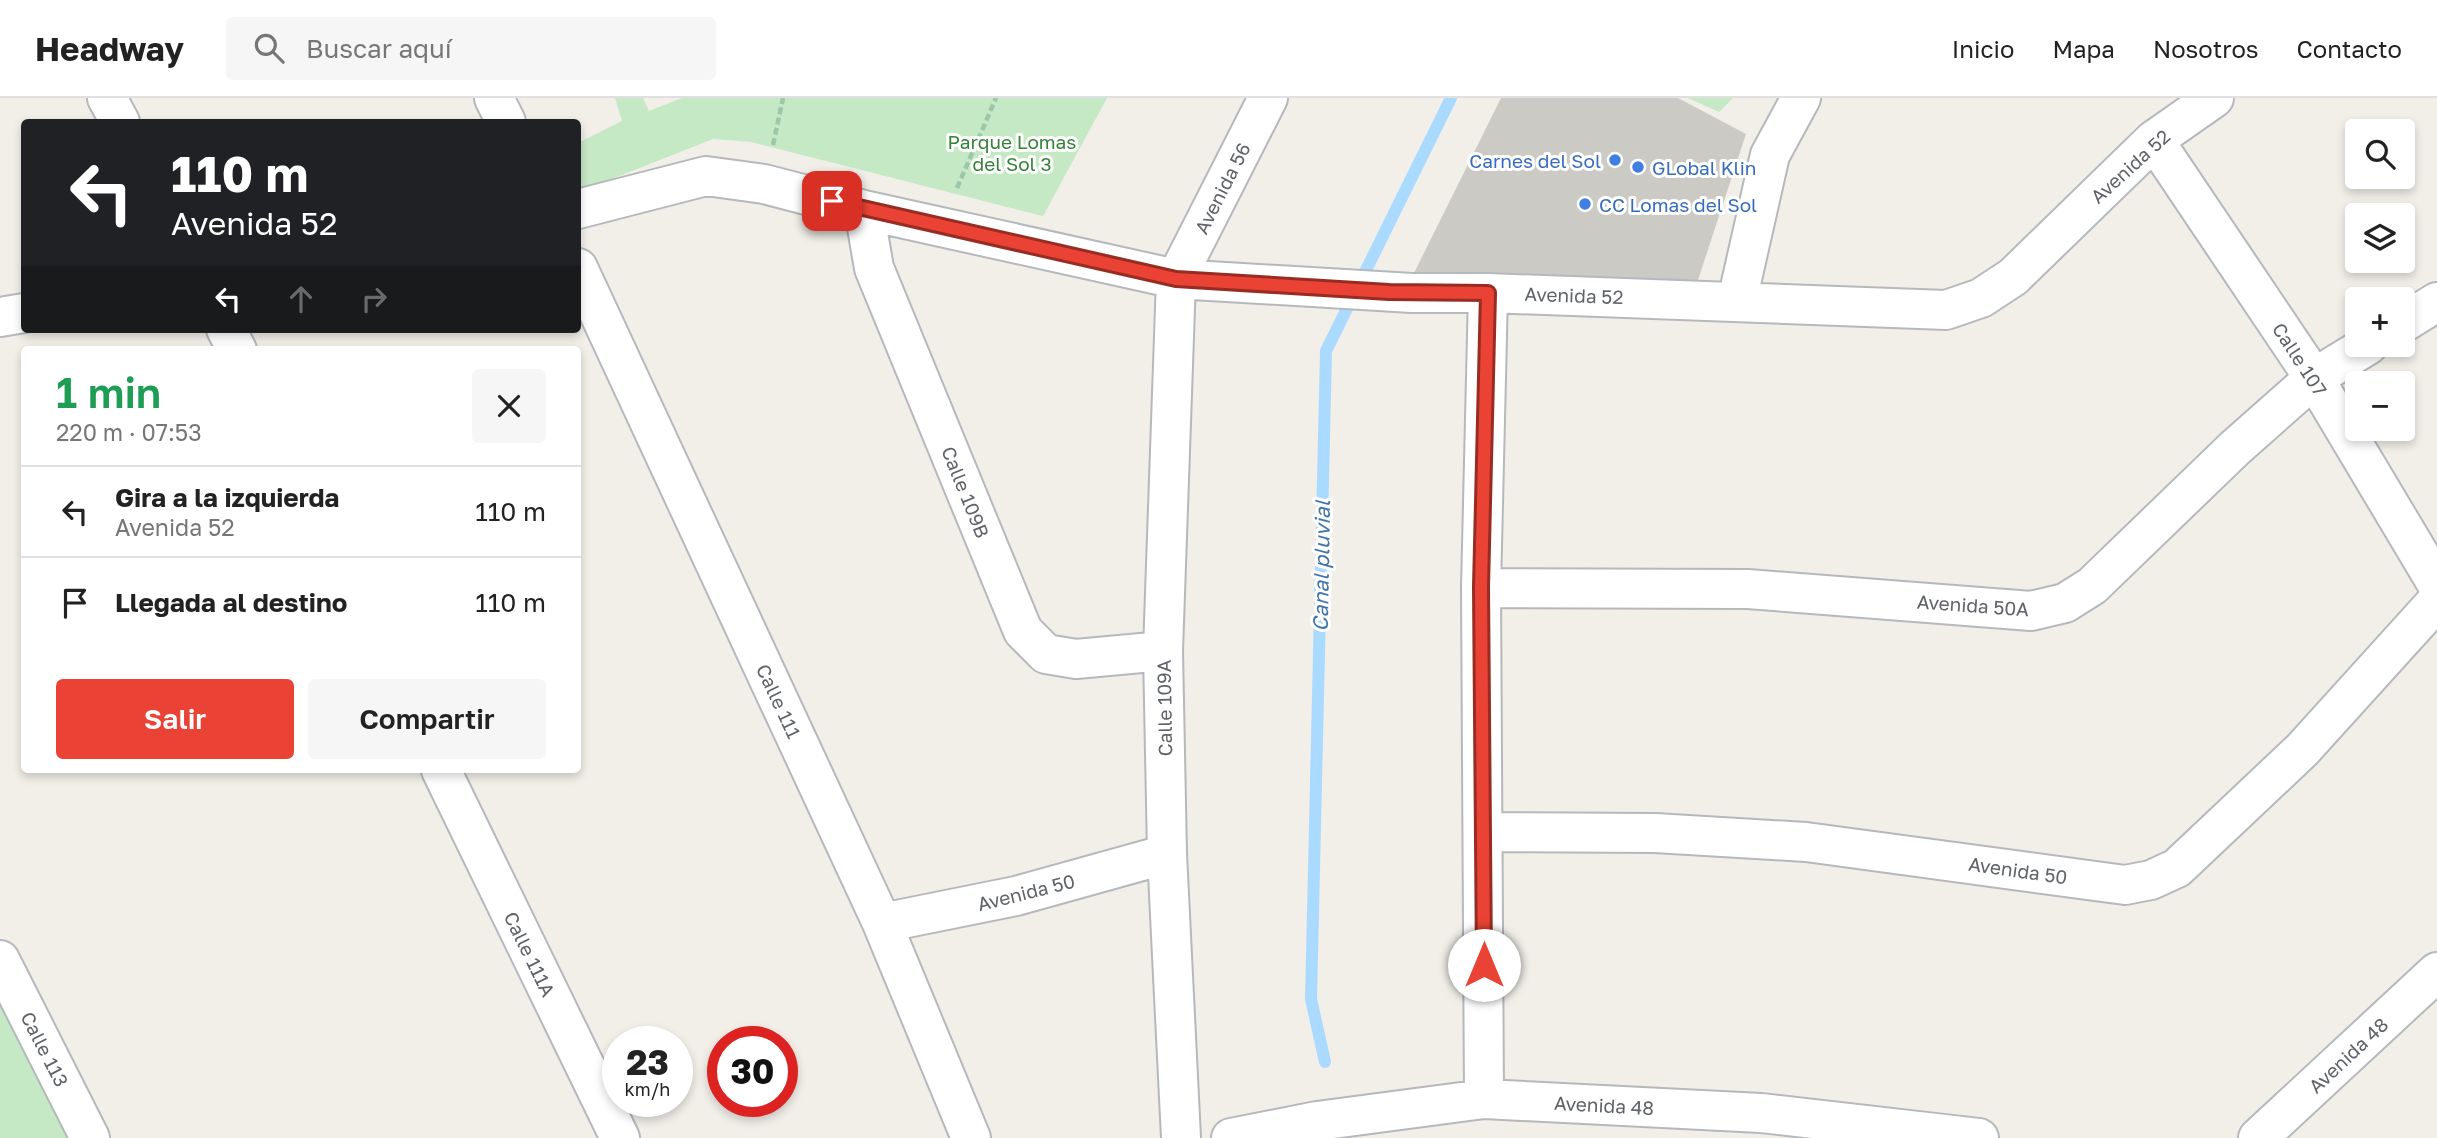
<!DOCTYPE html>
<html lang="es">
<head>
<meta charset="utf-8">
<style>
	:root { --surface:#fff; --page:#f6f6f6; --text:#222; --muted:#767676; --line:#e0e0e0; --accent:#ea4335 }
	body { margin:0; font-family:"Golos Text",sans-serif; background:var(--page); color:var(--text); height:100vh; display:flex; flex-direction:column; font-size:26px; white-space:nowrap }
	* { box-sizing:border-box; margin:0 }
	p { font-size:23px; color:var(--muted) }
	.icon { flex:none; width:38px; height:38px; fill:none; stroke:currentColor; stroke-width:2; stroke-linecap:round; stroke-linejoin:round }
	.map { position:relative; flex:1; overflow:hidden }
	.sheet { position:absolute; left:21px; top:248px; width:560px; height:427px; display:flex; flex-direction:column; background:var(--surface); border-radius:7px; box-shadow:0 4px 10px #0003 }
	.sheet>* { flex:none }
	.hud { position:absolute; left:21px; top:21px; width:560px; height:214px; border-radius:7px; box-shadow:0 4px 10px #0003; background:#202124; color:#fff; overflow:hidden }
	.controls { position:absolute; left:2345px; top:21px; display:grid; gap:14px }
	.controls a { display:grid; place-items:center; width:70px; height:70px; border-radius:7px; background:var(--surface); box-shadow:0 4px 10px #0003; font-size:35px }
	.speed { position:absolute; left:602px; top:928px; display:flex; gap:14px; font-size:35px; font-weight:700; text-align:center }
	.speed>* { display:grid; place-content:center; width:91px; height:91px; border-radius:50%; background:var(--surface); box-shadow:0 4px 10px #0003; line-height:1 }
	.speed small { font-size:18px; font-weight:400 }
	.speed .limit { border:10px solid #d22; background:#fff; color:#111 }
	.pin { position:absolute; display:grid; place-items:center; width:60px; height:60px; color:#fff; margin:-30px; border-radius:14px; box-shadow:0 4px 10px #0006 }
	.me { position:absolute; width:77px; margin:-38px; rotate:0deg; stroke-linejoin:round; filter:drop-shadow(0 0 5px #0008) }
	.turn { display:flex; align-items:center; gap:24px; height:147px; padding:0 35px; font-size:32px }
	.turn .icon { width:91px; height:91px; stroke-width:2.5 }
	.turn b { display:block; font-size:49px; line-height:60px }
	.lanes { display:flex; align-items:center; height:66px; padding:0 35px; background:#0003; justify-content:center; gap:35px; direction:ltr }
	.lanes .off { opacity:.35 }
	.round { display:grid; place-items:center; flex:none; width:74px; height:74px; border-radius:7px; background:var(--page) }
	.overview { display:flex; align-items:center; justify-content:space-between; height:119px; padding:0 35px }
	h1 { font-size:42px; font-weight:600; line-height:52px; color:#1e9e55 }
	.cta { display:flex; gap:14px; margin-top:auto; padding:14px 35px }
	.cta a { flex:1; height:80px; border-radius:7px; background:var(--accent); color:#fff; font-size:28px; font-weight:600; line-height:80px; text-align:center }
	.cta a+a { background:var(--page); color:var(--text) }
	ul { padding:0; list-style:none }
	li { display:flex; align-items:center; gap:21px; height:91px; padding:0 35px; border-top:2px solid var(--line) }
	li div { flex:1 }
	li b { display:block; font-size:26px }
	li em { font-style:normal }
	header { display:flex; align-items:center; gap:42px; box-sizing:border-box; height:98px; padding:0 35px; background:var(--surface); border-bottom:2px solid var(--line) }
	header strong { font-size:33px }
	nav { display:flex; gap:38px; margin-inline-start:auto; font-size:24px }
	.search { width:490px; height:63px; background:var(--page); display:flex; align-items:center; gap:18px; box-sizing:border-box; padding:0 24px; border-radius:7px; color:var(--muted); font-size:26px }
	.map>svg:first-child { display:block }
	.green { fill:#c5e8c5 }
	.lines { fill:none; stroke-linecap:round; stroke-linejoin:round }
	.stream { stroke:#aadaff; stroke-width:12 }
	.building { fill:#cccac5 }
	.minor-casing { stroke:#b5b8bc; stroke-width:42 }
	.path { stroke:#9cc7a9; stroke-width:4.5; stroke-dasharray:7 3.5; stroke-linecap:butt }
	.minor { stroke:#fff; stroke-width:38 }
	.route-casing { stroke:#982c22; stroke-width:18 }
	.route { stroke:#ea4335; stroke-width:12 }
	.shop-dot { fill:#3f7fe0; stroke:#fff; stroke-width:2.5 }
	.labels { text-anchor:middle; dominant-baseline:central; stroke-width:6; stroke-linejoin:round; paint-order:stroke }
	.park-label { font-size:19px; fill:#348238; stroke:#fff }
	.shop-label { font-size:19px; fill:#366cbe; stroke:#fff; text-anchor:start }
	.street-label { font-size:19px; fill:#5f6368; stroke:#fff }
	.water-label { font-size:21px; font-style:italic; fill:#4174aa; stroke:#fff }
</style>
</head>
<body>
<header>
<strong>Headway</strong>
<div class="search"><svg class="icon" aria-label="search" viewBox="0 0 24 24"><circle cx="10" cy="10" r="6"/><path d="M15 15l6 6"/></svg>Buscar aquí</div>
<nav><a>Inicio</a><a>Mapa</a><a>Nosotros</a><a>Contacto</a></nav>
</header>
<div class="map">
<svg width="2437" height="1040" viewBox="0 0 2437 1040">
	<rect width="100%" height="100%" fill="#f1efe8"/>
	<path class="green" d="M615 0H643L649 13 682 0H1107L1043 118 751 44 713 41 581 93 578 86V45L622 23Z
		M1688 0H1733L1719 14Z
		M0 904 86 1040H0Z"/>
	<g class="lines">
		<path class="stream" d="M1325 964 1311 901 1326 253 1451 0"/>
	</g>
	<path class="building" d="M1501 0H1678L1746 36 1696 188 1413 177Z"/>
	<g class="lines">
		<defs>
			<path id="minor" d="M107 0 120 24
				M494 0 506 24
				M2154 42 2314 280 2437 486
				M578 111 706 78 764 86 864 112 1176 181 1412 195H1488L1946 212 1981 200 2013 179 2154 42 2214 0
				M864 112 874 170 1023 533 1046 556 1076 561 1163 553
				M578 170 882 825 971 1040
				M1737 203 1770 57 1801 0
				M0 219 24 215
				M2403 225 2437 204
				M226 231 237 252
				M1481 490 1748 491 2031 513 2065 505 2092 488 2235 350 2314 280 2368 247
				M441 672 620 1040
				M1484 734 1655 735 1806 744 2125 787 2151 782 2177 770 2302 652 2437 503
				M882 825 1016 798 1167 756
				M0 862 90 1040
				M1484 1001 1481 490 1488 195
				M1181 1040 1167 756 1163 553 1176 181 1268 0
				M1231 1040 1317 1023 1484 1001 1761 1015 1979 1040
				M2258 1040 2437 874"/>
		</defs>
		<use href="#minor" class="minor-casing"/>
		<path class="path" d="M773 47 783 0
			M957 90 996 0"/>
		<use href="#minor" class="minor"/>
	</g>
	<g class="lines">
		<defs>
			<path id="route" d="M832 103 1176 181 1389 194 1488 195 1481 489 1484 867"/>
		</defs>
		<use href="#route" class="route-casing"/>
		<use href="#route" class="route"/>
	</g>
	<g class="shop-dot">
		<circle cx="1615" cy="62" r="7"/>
		<circle cx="1638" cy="69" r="7"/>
		<circle cx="1585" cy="106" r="7"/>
	</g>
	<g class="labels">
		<g class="park-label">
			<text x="1012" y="43">Parque Lomas<tspan x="1012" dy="22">del Sol 3</tspan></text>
		</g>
		<g class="shop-label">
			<text x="1601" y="62" text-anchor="end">Carnes del Sol</text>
			<text x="1652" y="69">GLobal Klin</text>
			<text x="1599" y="106">CC Lomas del Sol</text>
		</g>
		<g class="street-label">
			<text transform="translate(2130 68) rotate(-42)">Avenida 52</text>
			<text transform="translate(1222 90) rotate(-63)">Avenida 56</text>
			<text transform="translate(1574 197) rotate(2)">Avenida 52</text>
			<text transform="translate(2300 261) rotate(57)">Calle 107</text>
			<text transform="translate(966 394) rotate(68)">Calle 109B</text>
			<text transform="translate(1973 507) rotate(4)">Avenida 50A</text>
			<text transform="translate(779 603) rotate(65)">Calle 111</text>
			<text transform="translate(1164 610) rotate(-91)">Calle 109A</text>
			<text transform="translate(2018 772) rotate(8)">Avenida 50</text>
			<text transform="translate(1026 794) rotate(-14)">Avenida 50</text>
			<text transform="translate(530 856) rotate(64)">Calle 111A</text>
			<text transform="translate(45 951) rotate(63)">Calle 113</text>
			<text transform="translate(2348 957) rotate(-43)">Avenida 48</text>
			<text transform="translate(1604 1007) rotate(3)">Avenida 48</text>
		</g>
		<g class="water-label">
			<text transform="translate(1321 468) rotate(-89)">Canal pluvial</text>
		</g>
	</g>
</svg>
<div class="controls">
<a><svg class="icon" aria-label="search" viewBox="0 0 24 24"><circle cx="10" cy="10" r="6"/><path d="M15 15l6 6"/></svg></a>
<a><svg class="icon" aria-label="layers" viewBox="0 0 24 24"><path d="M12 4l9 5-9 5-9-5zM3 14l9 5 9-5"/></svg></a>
<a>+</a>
<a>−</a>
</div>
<div class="speed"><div>23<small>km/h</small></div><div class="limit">30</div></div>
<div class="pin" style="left:832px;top:103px;background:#d93025"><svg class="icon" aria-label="arrive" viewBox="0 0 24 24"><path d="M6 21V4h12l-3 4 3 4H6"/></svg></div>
<svg class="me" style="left:1484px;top:867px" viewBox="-20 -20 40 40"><circle r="19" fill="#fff"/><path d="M0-13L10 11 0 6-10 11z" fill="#ea4335"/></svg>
<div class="hud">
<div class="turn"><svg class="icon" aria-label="left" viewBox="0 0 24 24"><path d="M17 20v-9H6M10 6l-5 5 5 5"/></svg><div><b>110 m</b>Avenida 52</div></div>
<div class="lanes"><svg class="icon" aria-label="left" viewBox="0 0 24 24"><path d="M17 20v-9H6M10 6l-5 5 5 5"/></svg><svg class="icon off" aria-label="ahead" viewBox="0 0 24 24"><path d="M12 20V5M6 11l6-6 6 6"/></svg><svg class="icon off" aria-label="right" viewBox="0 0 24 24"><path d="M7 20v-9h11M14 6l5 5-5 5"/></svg></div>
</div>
<section class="sheet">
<div class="overview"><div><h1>1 min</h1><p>220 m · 07:53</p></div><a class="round"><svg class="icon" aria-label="close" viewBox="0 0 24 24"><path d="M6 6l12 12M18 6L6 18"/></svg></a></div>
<ul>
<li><svg class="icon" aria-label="left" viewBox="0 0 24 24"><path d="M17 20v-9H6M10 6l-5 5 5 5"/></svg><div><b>Gira a la izquierda</b><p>Avenida 52</p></div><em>110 m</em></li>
<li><svg class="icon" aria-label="arrive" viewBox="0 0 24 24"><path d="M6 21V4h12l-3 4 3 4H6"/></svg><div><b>Llegada al destino</b></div><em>110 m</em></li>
</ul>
<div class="cta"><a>Salir</a><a>Compartir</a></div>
</section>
</div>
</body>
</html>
